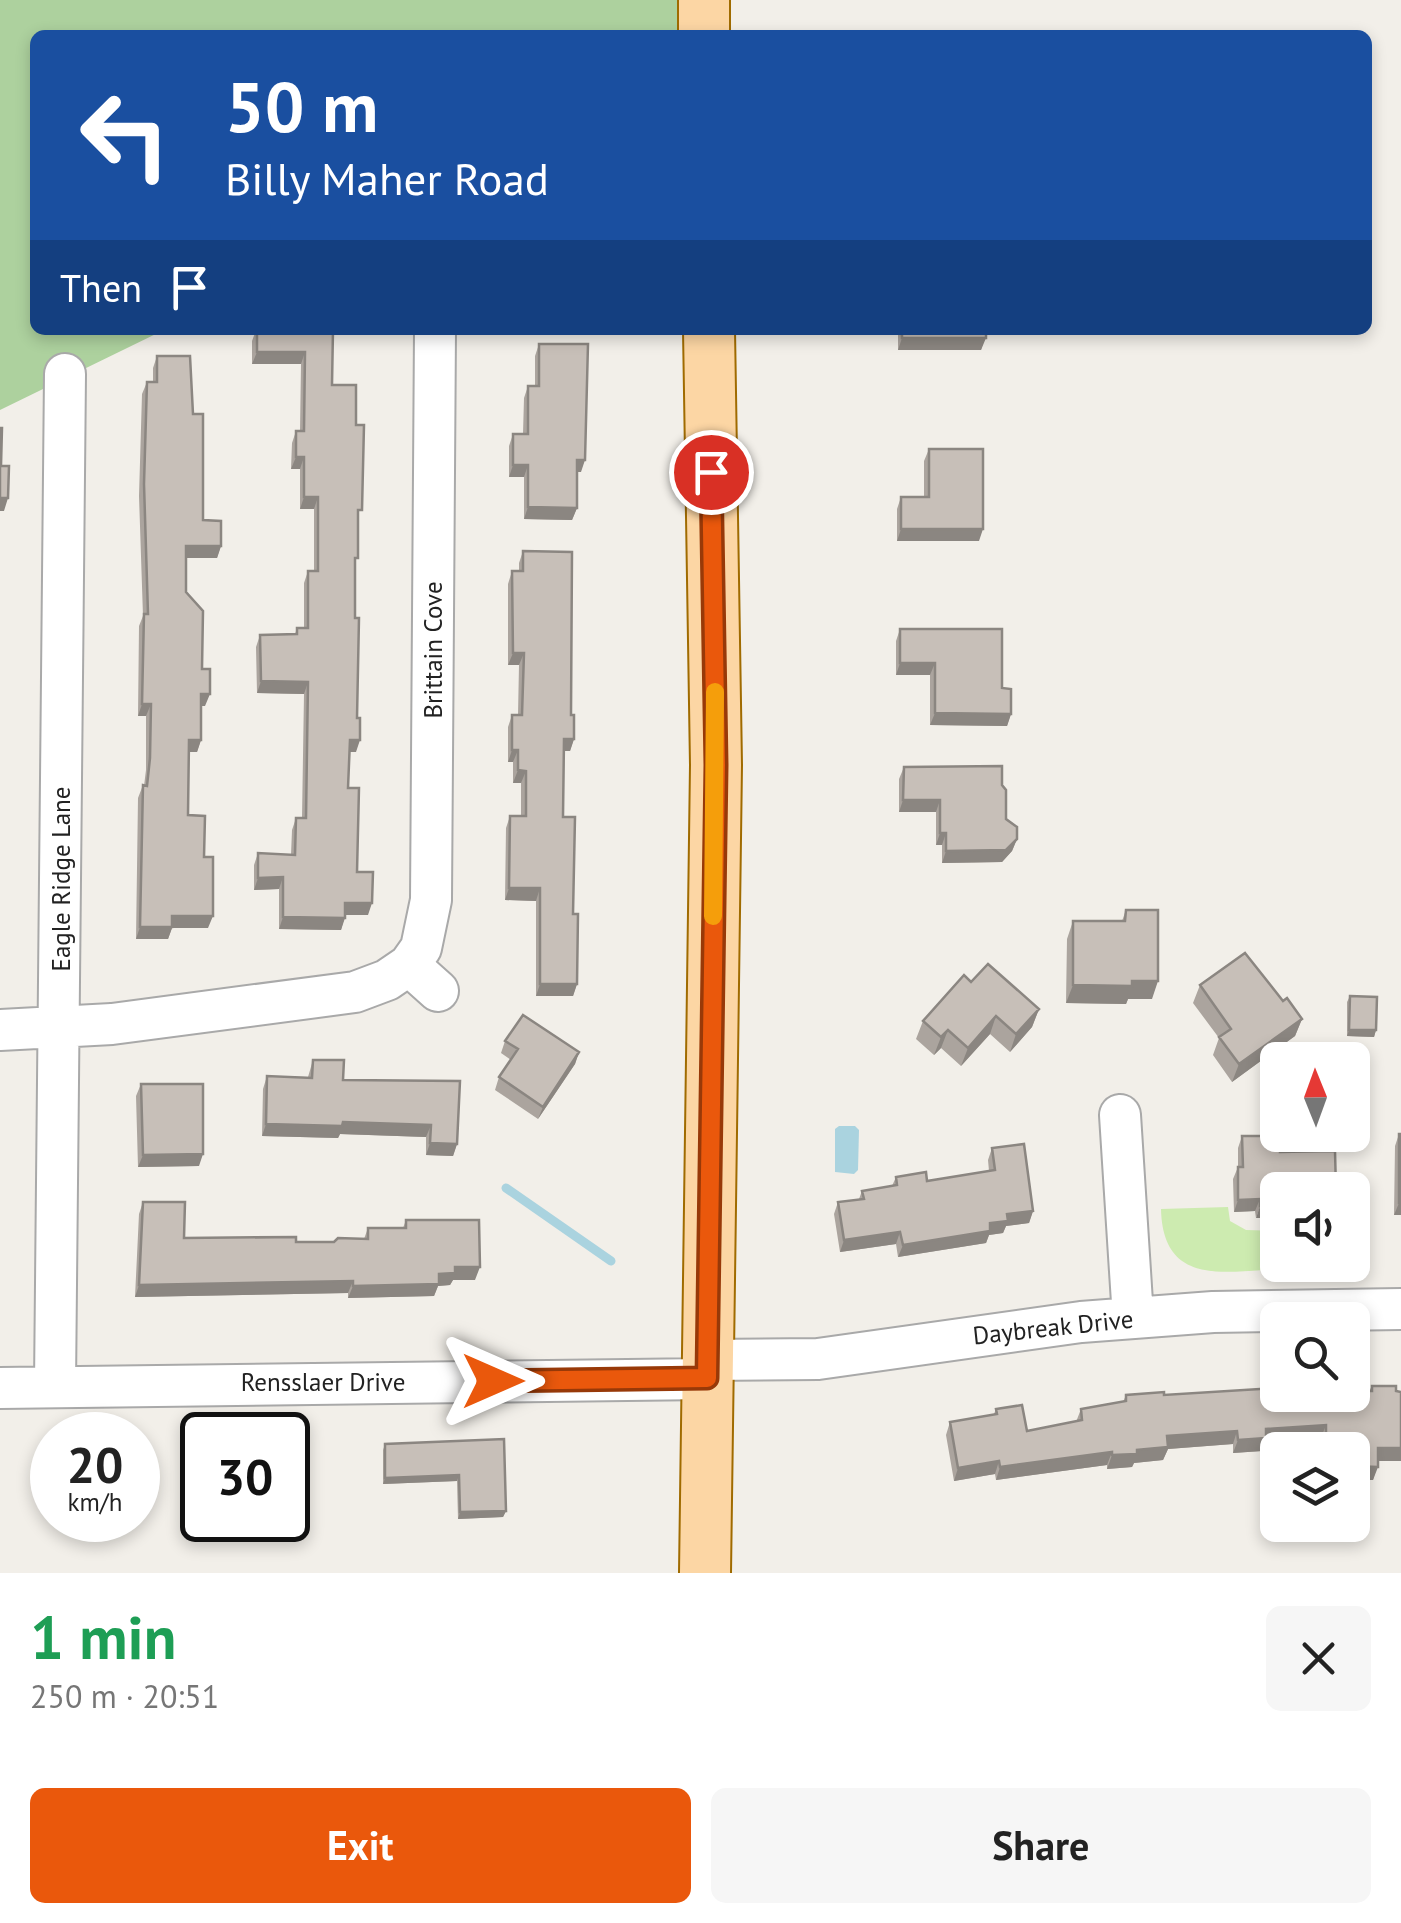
<!DOCTYPE html>
<html lang="en">
<head>
<meta charset="utf-8">
<style>
	:root { --surface:#fff; --page:#f6f6f6; --text:#222; --muted:#767676; --accent:#ea580c }
	body { margin:0; font-family:"PT Sans",sans-serif; background:var(--page); color:var(--text); height:100vh; display:flex; flex-direction:column; font-size:38px; white-space:nowrap }
	* { box-sizing:border-box; margin:0 }
	p { font-size:32px; color:var(--muted) }
	.icon { flex:none; width:55px; height:55px; fill:none; stroke:currentColor; stroke-width:2; stroke-linecap:round; stroke-linejoin:round }
	.map { position:relative; height:1573px; overflow:hidden }
	.details { display:flex; flex-direction:column; background:var(--surface); flex:1 }
	.details>* { flex:none }
	.top-card { position:absolute; left:30px; top:30px; width:1342px; height:305px; border-radius:15px; box-shadow:0 5px 15px #0003; background:#1a4fa0; color:#fff; overflow:hidden }
	.needle { width:65px; rotate:359deg }
	.buttons { position:absolute; left:1260px; top:1042px; display:grid; gap:20px }
	.buttons a { display:grid; place-items:center; width:110px; height:110px; border-radius:15px; background:var(--surface); box-shadow:0 5px 15px #0003; font-size:50px }
	.speed { position:absolute; left:30px; top:1412px; display:flex; gap:20px; font-size:50px; font-weight:700; text-align:center }
	.speed>* { display:grid; place-content:center; width:130px; height:130px; border-radius:50%; background:var(--surface); box-shadow:0 5px 15px #0003; line-height:1 }
	.speed small { font-size:25px; font-weight:400 }
	.speed .limit { border:5px solid #111; border-radius:15px; background:#fff; color:#111 }
	.pin { position:absolute; display:grid; place-items:center; width:85px; height:85px; color:#fff; margin:-42px; border:5px solid #fff; border-radius:50%; box-shadow:0 2px 10px #0007 }
	.me { position:absolute; width:110px; margin:-55px; rotate:90deg; stroke-linejoin:round; filter:drop-shadow(0 0 8px #0008) }
	.turn { display:flex; align-items:center; gap:35px; height:210px; padding:0 30px; font-size:45px }
	.turn .icon { width:130px; height:130px; stroke-width:2.5 }
	.turn b { display:block; font-size:70px; line-height:85px }
	.then { display:flex; align-items:center; height:95px; padding:0 30px; background:#0003; gap:20px; font-size:38px }
	.round { display:grid; place-items:center; flex:none; width:105px; height:105px; border-radius:15px; background:var(--page) }
	.summary { display:flex; align-items:center; justify-content:space-between; height:170px; padding:0 30px }
	h1 { font-size:60px; font-weight:800; line-height:75px; color:#1e9e55 }
	.primary-button { display:flex; gap:20px; margin-top:auto; padding:20px 30px }
	.primary-button a { flex:1; height:115px; border-radius:15px; background:var(--accent); color:#fff; font-size:40px; font-weight:800; line-height:115px; text-align:center }
	.primary-button a+a { background:var(--page); color:var(--text) }
	.map>svg:first-child { display:block }
	.grass { fill:#cdebb0 }
	.forest { fill:#add19e }
	.water { fill:#aad3df }
	.lines { fill:none; stroke-linecap:round; stroke-linejoin:round }
	.stream { stroke:#aad3df; stroke-width:9 }
	.minor-casing { stroke:#a9a9a9; stroke-width:44 }
	.major-casing { stroke:#a06b00; stroke-width:54 }
	.minor { stroke:#fff; stroke-width:40 }
	.major { stroke:#fcd6a4; stroke-width:50 }
	.wall { fill:#aba49e }
	.shaded-wall { fill:#8b8681 }
	.building { fill:#c7bfb8; stroke:#8b8681; stroke-width:2.5 }
	.route-casing { stroke:#983908; stroke-width:25 }
	.route { stroke:#ea580c; stroke-width:18 }
	.slow { stroke:#f59e0b; stroke-width:18 }
	.labels { text-anchor:middle; dominant-baseline:central; stroke-width:8; stroke-linejoin:round; paint-order:stroke }
	.street-label { font-size:25px; fill:#222; stroke:#fff }
</style>
</head>
<body>
<div class="map">
<svg width="1401" height="1573" viewBox="0 0 1401 1573">
	<rect width="100%" height="100%" fill="#f2efe9"/>
	<path class="grass" d="M1228 1207 1230 1221 1246 1230 1277 1231 1278 1265H1291V1268C1232 1270 1163 1291 1161 1209Z"/>
	<path class="forest" d="M0 0H677V35H35V330H164L0 410Z"/>
	<path class="water" d="M839 1126H855L859 1130 858 1170 854 1174 835 1172V1129Z"/>
	<g class="lines">
		<path class="stream" d="M506 1188 611 1261"/>
		<defs>
			<path id="minor" d="M409 965 438 991
				M0 1030 112 1024 355 992 387 980 409 965 421 948 431 900 435 330
				M1120 1115 1133 1318
				M707 1360 818 1359 1081 1322 1213 1312 1401 1309
				M55 1385 65 374
				M0 1388 707 1379"/>
			<path id="major" d="M704 0V35
				M705 1573 716 765 709 330"/>
		</defs>
		<use href="#minor" class="minor-casing"/>
		<use href="#major" class="major-casing"/>
		<use href="#minor" class="minor"/>
		<use href="#major" class="major"/>
	</g>
	<path class="wall" d="M256 330H333L332 385 358 521 355 566 356 752H349L348 788 357 872 368 915H345L341 930 279 929V889L254 890V865L258 853 291 855 292 830 296 818H302L304 694 257 693 256 647 260 635 295 634 297 628H304V583L308 571H314V509H300V469H291L292 443 296 431H300L301 364H252V341Z
		M898 330H987L981 350H898Z
		M539 344 581 472H577V508L572 520 524 519V477H509V446L513 434H523L524 398 528 386H535V356Z
		M157 356 193 414 203 520 221 546 217 558H186V592L202 669 205 706H201V740L197 752H189L188 815 204 857 208 928H172L168 939H136L138 798 143 785 144 786 146 770V716H138L139 626 143 616 139 496 142 394 147 382H153V368Z
		M929 449 979 541H897V509L901 497H924V461Z
		M523 551 571 715 574 739 570 751H564L563 817 573 914 577 984 573 996H536V901L505 900 506 828 510 816H521V783H513V762H508V727L512 715H518L519 665H508V584L512 571H519V563Z
		M900 629 1002 688 1011 714 1007 726 930 725V675H896V641Z
		M904 767 1002 785 1006 819 1017 839 1012 851 1002 862 942 863V845H936V812H899V779Z
		M1126 910 1152 999H1128L1126 1004 1066 1003 1067 939 1073 921H1122Z
		M971 982 1039 1009 1032 1027 1010 1052 990 1034 961 1066 941 1048 934 1055 916 1039 923 1021Z
		M1200 985 1302 1019 1295 1036 1232 1082 1213 1055 1219 1038 1193 1003Z
		M1350 996 1376 1030 1374 1037 1347 1036V1002Z
		M505 1041 579 1052 575 1064 538 1119 495 1090 499 1077 511 1060 501 1053Z
		M313 1060 343 1080 460 1081 457 1144 453 1156 426 1155V1137L340 1134 338 1138 262 1136 263 1089 267 1076 308 1077Z
		M141 1084 199 1166 138 1167 136 1096Z
		M1399 1134H1401V1215H1394L1395 1146Z
		M1242 1136 1280 1152 1256 1218 1255 1211 1234 1212 1233 1179 1238 1167V1148Z
		M992 1148 1033 1211 1029 1223 1006 1226 1003 1233 989 1235 986 1243 898 1257 896 1244 840 1252 834 1214 838 1202 859 1199 862 1191 892 1186 896 1177 927 1181 989 1171 988 1160Z
		M143 1202 184 1238 334 1242 364 1239 368 1228H403L406 1220 475 1280H453L450 1285 438 1286 434 1296 348 1298V1293L135 1297 139 1214Z
		M1372 1386 1401 1392V1461H1378L1373 1480 1352 1450H1321V1438L1265 1442 1262 1451 1233 1453V1444L1168 1449 1163 1460 1134 1463 1132 1467 1107 1469V1465L996 1480 995 1474 954 1481 946 1435 950 1422 994 1414 996 1409 1027 1431 1076 1422 1081 1409 1123 1402 1126 1395 1350 1397 1351 1395 1369 1391Z
		M504 1439 506 1511 503 1517 458 1519 457 1481 383 1484V1450L385 1444Z"/>
	<path class="shaded-wall" d="M902 338H986L981 350H898Z
		M257 352H305L301 364H252Z
		M296 457H304L300 469H291Z
		M577 460H585L581 472H573Z
		M513 465H528L524 477H509Z
		M304 497H318L314 509H300Z
		M0 498H8L4 511H0Z
		M528 507 577 508 572 520 524 519Z
		M901 529H983L979 541H897Z
		M186 546H221L217 558H182Z
		M513 653H524L519 665H508Z
		M900 663H935L930 675H896Z
		M261 681 308 682 304 694 257 693Z
		M201 694H210L205 706H197Z
		M142 704H151L146 716H138Z
		M935 713 1011 714 1007 726 930 725Z
		M564 739H574L570 751H559Z
		M189 740H201L197 752H185Z
		M350 740H360L356 752H345Z
		M512 750H518L513 762H508Z
		M518 770 526 771 521 783H513Z
		M903 800H940L936 812H899Z
		M940 833H946L942 845H936Z
		M1017 839 1012 851 1002 862 942 863 946 851Z
		M283 877 279 889 254 890 258 878Z
		M509 888H540L536 901 505 900Z
		M345 903H372L368 915H341Z
		M172 916H213L208 928H172L168 939H136L140 927Z
		M283 917 345 918 341 930 279 929Z
		M1132 981H1158L1152 999H1128L1126 1004 1066 1003 1073 985Z
		M540 984H577L573 996H536Z
		M1039 1009 1032 1027 1010 1052 1016 1034Z
		M996 1016 990 1034 961 1066 968 1048Z
		M1302 1019 1295 1036 1232 1082 1239 1064Z
		M948 1030 941 1048 934 1055 941 1037Z
		M1349 1030H1376L1374 1037 1347 1036Z
		M579 1052 575 1064 538 1119 543 1107Z
		M343 1122 431 1125 426 1137 340 1134 338 1138 262 1136 266 1124Z
		M430 1143 457 1144 453 1156 426 1155Z
		M203 1154 199 1166 138 1167 143 1155Z
		M1260 1199 1255 1211 1234 1212 1238 1200Z
		M1399 1203H1401V1215H1394Z
		M1260 1206H1278V1218H1256Z
		M1033 1211 1029 1223 1006 1226 1003 1233 989 1235 986 1243 898 1257 903 1245 990 1223 1007 1214Z
		M900 1232 896 1244 840 1252 844 1240Z
		M455 1267H480L475 1280H453L450 1285 438 1286 434 1296 348 1298 353 1286Z
		M353 1281 348 1293 135 1297 139 1285Z
		M1326 1425 1321 1438 1265 1442 1262 1451 1233 1453 1238 1440 1266 1429Z
		M1237 1431 1233 1444 1168 1449 1163 1460 1134 1463 1132 1467 1107 1469 1112 1455 1167 1436Z
		M1378 1448H1401V1461H1373Z
		M1112 1452 1107 1465 996 1480 1000 1467Z
		M999 1461 995 1474 954 1481 958 1468Z
		M1352 1466 1378 1467 1373 1480H1352Z
		M459 1475 457 1481 383 1484 385 1478Z
		M506 1511 503 1517 458 1519 460 1512Z"/>
	<path class="building" d="M257 330H333L332 385H356V425H364L362 510H358V558H355V618H359L357 718H360V740H350L348 788H359L357 872H373L372 903H345V918L283 917V877L258 878V853L295 855 296 818H306L308 682 261 681 260 635 297 634V628H308V571H318V497H304V457H296V431H304L305 352H257Z
		M902 330H986V338H902Z
		M539 344H588L585 460H577V508L528 507V465H513V434H528V386H539Z
		M157 356H190L193 414H203V520L221 521V546H186V592L203 611 202 669H210V694H201V740H189L188 815 205 816 204 857H213V916H172V927H140L143 785 147 786 150 758 151 704H142L144 614H148L144 484 147 382H157Z
		M0 428H2L1 466H9L8 498H0Z
		M929 449H983V529H901V497H929Z
		M523 551 572 552 571 715H574V739H564L563 817H575L573 914H578L577 984H540V888H509L510 816H526V771L518 770V750H512V715H522L524 653H513L512 571H523Z
		M900 629H1002V688L1011 689V714L935 713V663H900Z
		M1002 766V785L1006 790V819L1017 827V839L1006 850 946 851V833H940V800H903L904 767Z
		M1126 910H1158V981H1132V986L1073 985V921H1125Z
		M1245 953 1283 1001 1287 998 1302 1019 1239 1064 1219 1037 1231 1029 1200 985Z
		M988 964 1039 1009 1016 1034 996 1016 968 1048 948 1030 941 1037 923 1021 964 975 971 982Z
		M1350 996 1377 997 1376 1030H1349Z
		M523 1015 579 1052 543 1107 499 1077 518 1049 505 1041Z
		M313 1060H344L343 1080 460 1081 457 1144 430 1143 431 1125 343 1122 342 1126 266 1124 267 1076 312 1078Z
		M141 1084H203V1154L143 1155Z
		M1399 1134H1401V1203H1399Z
		M1242 1136H1280V1152L1335 1151 1336 1190H1278V1206H1260V1199L1238 1200V1167H1243Z
		M1024 1144 1033 1211 1007 1214 1008 1221 990 1223V1231L903 1245 900 1232 844 1240 838 1202 864 1199 862 1191 897 1185 896 1177 926 1172 927 1181 995 1170 992 1148Z
		M143 1202H185L184 1238 296 1237V1242H334L338 1238 368 1239V1228H406V1220H479L480 1267H455V1273L439 1274V1284L353 1286V1281L139 1285Z
		M1372 1386H1396V1391L1401 1392V1448H1378V1467L1352 1466V1450H1326V1425L1266 1429V1438L1238 1440 1237 1431 1167 1436 1168 1447 1137 1450V1454L1112 1455V1452L1000 1467 999 1461 958 1468 950 1422 997 1414 996 1409 1022 1405 1027 1431 1082 1420 1081 1409 1126 1401V1395L1164 1392V1395L1278 1388V1395H1284V1397H1352L1353 1391H1372Z
		M504 1439 506 1511 460 1512 459 1475 385 1478V1444Z"/>
	<g class="lines">
		<defs>
			<path id="route" d="M493 1381 707 1378 716 765 711 472"/>
		</defs>
		<use href="#route" class="route-casing"/>
		<use href="#route" class="route"/>
		<path class="slow" d="M713 916 715 692"/>
	</g>
	<g class="labels">
		<g class="street-label">
			<text transform="translate(433 650) rotate(-90)">Brittain Cove</text>
			<text transform="translate(61 879) rotate(-90)">Eagle Ridge Lane</text>
			<text transform="translate(1053 1327) rotate(-6)">Daybreak Drive</text>
			<text x="323" y="1382">Rensslaer Drive</text>
		</g>
	</g>
</svg>
<div class="buttons">
<a><svg class="needle" viewBox="-14 -14 28 28"><path d="M0-13l5 13h-10z" fill="#e53935"/><path d="M0 13l5-13h-10z" fill="#767676"/></svg></a>
<a><svg class="icon" aria-label="sound" viewBox="0 0 24 24"><path d="M4 9h4l5-4v14l-5-4H4zM17 9q2 3 0 6"/></svg></a>
<a><svg class="icon" aria-label="search" viewBox="0 0 24 24"><circle cx="10" cy="10" r="6"/><path d="M15 15l6 6"/></svg></a>
<a><svg class="icon" aria-label="layers" viewBox="0 0 24 24"><path d="M12 4l9 5-9 5-9-5zM3 14l9 5 9-5"/></svg></a>
</div>
<div class="speed"><div>20<small>km/h</small></div><div class="limit">30</div></div>
<div class="pin" style="left:711px;top:472px;background:#d93025"><svg class="icon" aria-label="arrive" viewBox="0 0 24 24"><path d="M6 21V4h12l-3 4 3 4H6"/></svg></div>
<svg class="me" style="left:493px;top:1381px" viewBox="-20 -20 40 40"><path d="M0-17L14 15 0 8-14 15z" fill="#ea580c" stroke="#fff" stroke-width="4"/></svg>
<div class="top-card">
<div class="turn"><svg class="icon" aria-label="left" viewBox="0 0 24 24"><path d="M17 20v-9H6M10 6l-5 5 5 5"/></svg><div><b>50 m</b>Billy Maher Road</div></div>
<div class="then">Then<svg class="icon" aria-label="arrive" viewBox="0 0 24 24"><path d="M6 21V4h12l-3 4 3 4H6"/></svg></div>
</div>
</div>
<section class="details">
<div class="summary"><div><h1>1 min</h1><p>250 m · 20:51</p></div><a class="round"><svg class="icon" aria-label="close" viewBox="0 0 24 24"><path d="M6 6l12 12M18 6L6 18"/></svg></a></div>
<div class="primary-button"><a>Exit</a><a>Share</a></div>
</section>
</body>
</html>
